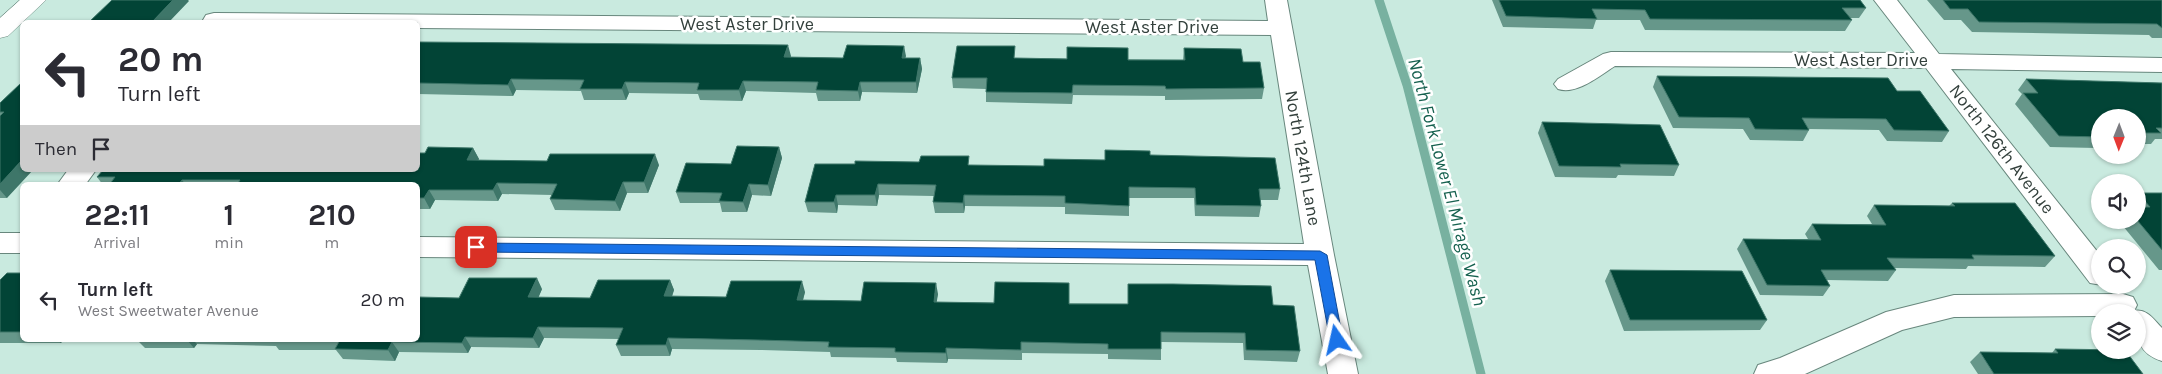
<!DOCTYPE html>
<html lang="en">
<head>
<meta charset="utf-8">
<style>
	:root { --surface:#fff; --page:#f7f7f7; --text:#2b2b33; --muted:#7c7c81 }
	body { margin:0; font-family:Karla,sans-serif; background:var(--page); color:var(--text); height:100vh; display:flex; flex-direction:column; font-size:19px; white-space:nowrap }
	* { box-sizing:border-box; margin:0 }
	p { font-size:16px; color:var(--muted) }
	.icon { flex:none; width:28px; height:28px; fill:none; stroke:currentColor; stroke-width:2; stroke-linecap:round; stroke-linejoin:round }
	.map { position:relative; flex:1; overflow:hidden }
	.drawer { position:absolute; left:20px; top:182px; width:400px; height:160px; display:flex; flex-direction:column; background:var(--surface); border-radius:8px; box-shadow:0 1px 4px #0004 }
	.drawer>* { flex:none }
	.banner { position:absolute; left:20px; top:20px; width:400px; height:152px; border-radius:8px; box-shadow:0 1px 4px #0004; background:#fff; color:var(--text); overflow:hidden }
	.needle { width:32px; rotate:181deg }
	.fabs { position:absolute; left:2091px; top:109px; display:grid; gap:10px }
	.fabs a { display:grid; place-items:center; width:55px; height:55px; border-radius:50%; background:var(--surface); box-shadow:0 1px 4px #0004; font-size:25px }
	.pin { position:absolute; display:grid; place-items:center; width:42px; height:42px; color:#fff; margin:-21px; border-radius:10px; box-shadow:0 2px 8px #0006 }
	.me { position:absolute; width:55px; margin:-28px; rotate:349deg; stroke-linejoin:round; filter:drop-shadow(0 0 4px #0008) }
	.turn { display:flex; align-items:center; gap:18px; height:105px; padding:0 15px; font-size:22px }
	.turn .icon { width:65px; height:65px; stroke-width:2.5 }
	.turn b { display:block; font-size:35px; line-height:42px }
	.then { display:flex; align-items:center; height:48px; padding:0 15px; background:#0003; gap:10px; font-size:19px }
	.eta { display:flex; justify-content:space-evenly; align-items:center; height:85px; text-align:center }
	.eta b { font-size:30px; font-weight:700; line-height:35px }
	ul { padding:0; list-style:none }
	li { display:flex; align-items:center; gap:15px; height:65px; padding:0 15px }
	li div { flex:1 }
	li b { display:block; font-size:19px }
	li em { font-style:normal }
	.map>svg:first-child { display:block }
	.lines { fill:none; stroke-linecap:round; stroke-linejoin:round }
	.stream { stroke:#78b1a0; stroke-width:9 }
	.street-casing { stroke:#68877d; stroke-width:2 }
	.secondary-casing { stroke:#68877d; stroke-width:1 }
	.street { fill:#fff; fill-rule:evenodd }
	.secondary { fill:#fff; fill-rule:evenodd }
	.wall { fill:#66978a }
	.shaded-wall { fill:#3e7669 }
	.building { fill:#024436; stroke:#3e7669 }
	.route { fill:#1a73e8; stroke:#114b97 }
	.labels { text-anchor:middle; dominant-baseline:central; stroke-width:5; stroke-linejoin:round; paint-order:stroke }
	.street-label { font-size:18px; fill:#33403c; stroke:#fff }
	.water-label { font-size:19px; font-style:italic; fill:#16614f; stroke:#fff }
</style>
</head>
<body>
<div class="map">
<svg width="2162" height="374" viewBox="0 0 2162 374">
	<rect width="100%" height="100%" fill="#c9eadf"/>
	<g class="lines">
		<path class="stream" d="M1379 0 1407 85 1481 374"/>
		<defs>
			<path id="street" d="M1265 0H1287L1334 255 1358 374H1328L1308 265 418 257V237L1304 244 1271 35 418 28V22H204L203 20 206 15 214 13 1268 21Z
				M1874 0H1897L1939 54 2162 58V72L1951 69 2100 255V285H2102L2090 283 1926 68 1615 66C1599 76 1577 95 1558 89L1554 84 1558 79 1603 54 1611 52 1915 53Z
				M68 170H96L85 185H57Z
				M0 233H22V253H0Z
				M2123 294 2133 297 2137 305 2134 311C2147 308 2154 320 2162 328V361C2135 352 2138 337 2138 312H2100V316L1954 317 1902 330 1805 374H1754L1758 365 1780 358 1886 312 1954 295Z"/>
			<path id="secondary" d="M20 0H46L8 36 0 38V18Z"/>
		</defs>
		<use href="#street" class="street-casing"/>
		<use href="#secondary" class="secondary-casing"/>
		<use href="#street" class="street"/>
		<use href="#secondary" class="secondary"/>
	</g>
	<path class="wall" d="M1492 0H1860L1866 8 1859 18H1850L1852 20 1845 31 1645 30 1640 20H1596L1593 29 1503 27Z
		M1927 0H2162V38H2152L2149 35 1972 32 1961 20H1944Z
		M418 42 791 56 790 57 843 58 904 46 905 58H920L922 69 917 93 862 92 860 101H818L816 93 746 91 742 101 700 100 698 94 629 93 626 100H584L581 91 516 90 513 96 418 94Z
		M1184 48 1243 62 1264 88 1262 99 1165 100V96L1073 95 1072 104 986 102V89L953 88 952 78 1015 58 1183 60Z
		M1657 76 1897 91 1949 131 1942 142 1887 141 1879 130 1808 129 1809 130 1803 141 1750 140 1743 129 1673 128 1653 87Z
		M2026 79 2162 83V139H2155L2151 144H2138V118H2100V143L2096 148 2050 147 2015 104 2022 94 2018 90Z
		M20 84 7 198H0V103Z
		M1542 122 1679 165 1674 176 1618 175 1616 178 1555 177 1538 133Z
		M779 147 782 158 771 196 752 195 747 212H722L720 203H680L676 192 731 164Z
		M473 148 479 159 478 160 659 165 648 193H627L620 211 555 210 550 199 552 195 502 194 498 201 435 200 430 209H418V185H103L97 177 425 153Z
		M1150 155 1280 189 1278 200H1260L1261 206 1259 217 1195 216 1194 198H1129V216L1065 214V207L965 206 964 213H935L933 202 934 196 879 195 877 206 838 205 837 213 808 212 805 202 815 164 1044 166Z
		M2138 193H2162V270H2159L2118 220H2138Z
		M1952 203 2055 256 2045 267 1968 266 1966 269 1894 268 1896 270 1888 281 1827 280 1830 286 1823 296 1760 295 1737 249 1743 239H1808L1805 234 1812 224H1872L1867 216 1874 205 1949 206Z
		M1610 270 1767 320 1760 330 1624 331 1605 281Z
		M22 273V340H63L61 343H0V280Z
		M670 280 674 290 672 297H726L805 292 803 300 861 301 938 294 936 302 1128 304V284L1273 305 1300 351 1297 362 1244 360 1243 343 1161 342V360L1108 359V354L1022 353V360L948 359 947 363 897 362 896 358 831 357 830 352 761 350 672 349 670 356H621L616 345 619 339 544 338 539 348 471 347 468 353 399 352 395 361 343 359 336 350H279L276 346 197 344 194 348H145L137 340H418L459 298 542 289 538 298H590Z
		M2055 349 2143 374H1978L1970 362 1980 352 2052 353Z"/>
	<path class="shaded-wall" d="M173 0H188L189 1 169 22H152Z
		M788 45 791 56 787 68 784 57Z
		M904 46 906 56 903 68 902 58Z
		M920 58 922 69 917 93 916 82Z
		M511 79 516 90 513 96 508 85Z
		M743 81 746 91 742 101 739 90Z
		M625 82 629 93 626 100 622 89Z
		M860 82 862 92 860 101 858 91Z
		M779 147 782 158 771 196 768 185Z
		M473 148 479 159 472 171 467 160Z
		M655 154 659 165 648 193 644 182Z
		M22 160V170H33L7 198 0 190V184Z
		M182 180 186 185H178Z
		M623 182 627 193 620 211 615 201Z
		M497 183 502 194 498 201 493 190Z
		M749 184 752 195 747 212 743 202Z
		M878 184 879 195 877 206 875 195Z
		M429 190 435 200 430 209 424 198Z
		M836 195 838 205 837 213 834 202Z
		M964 195 965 206 964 213 963 203Z
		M537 278 542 289 534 308 528 297Z
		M670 280 674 290 668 307 664 296Z
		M802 281 805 292 800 311 797 300Z
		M936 283 938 294 935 313 934 302Z
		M538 327 544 338 539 348 533 338Z
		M465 337 471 347 468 353 462 343Z
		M668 338 672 349 670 356 666 345Z
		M57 340H63L61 343Z
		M187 340H193L197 344 194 348Z
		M392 342 399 352 395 361 388 350Z
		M946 348 948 359 947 363 946 353Z"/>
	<path class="building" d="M112 0H173L152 22H89Z
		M1499 0H1860L1866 8H1842L1852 20 1650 19 1645 10 1592 9 1597 19 1506 16Z
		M1943 0H2162V28L2157 24 1979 22 1968 9H1950Z
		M418 42 788 45 784 57 843 58 847 45 904 46 902 58H920L916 82H860L858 91 816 90 818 82 743 81 739 90H697L699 83 625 82 622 89H580L584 80 511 79 508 85 418 83Z
		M957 46H1015L1014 58 1067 59V47L1128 48V60H1185L1184 48 1241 49 1243 62H1260L1264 88 1166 89 1165 86 1073 85 1072 93 986 92 987 78H952Z
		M1657 76 1888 78 1897 91H1920L1949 131 1894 130 1886 119 1802 118 1809 130 1755 129 1749 118 1679 117Z
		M2026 79 2162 83V128H2156L2161 133H2138V118H2100V137L2059 136 2023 93H2038Z
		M20 84H22V160L0 184V116L4 112H0V103Z
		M1542 122 1660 125 1679 165 1620 164 1621 167 1559 166Z
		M737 146 779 147 768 185 749 184 743 202 719 201 722 193 676 192 686 163 731 164Z
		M428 147 473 148 467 160 547 161 550 154H655L644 182H623L615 201 550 199 557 184 497 183 493 190H429L424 198H418V185H237L240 180H182L178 185H109L115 177H97L103 170H418V153H425Z
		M1105 150 1150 151V155L1275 158 1280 189H1259L1261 206 1196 205 1195 188 1129 187V206L1065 203V196L964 195 963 203 933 202 936 185 878 184 875 195H836L834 202H805L815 164H855V161L919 162 921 156H969L968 165 1044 166V159L1105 160Z
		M2138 193H2162V250L2137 220H2138V207H2150Z
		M1952 203H2015L2055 256 1972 255 1974 259 1887 258 1896 270H1821L1830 286 1767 285 1743 239 1821 240 1812 224 1886 225 1874 205 1955 206Z
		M1610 270 1742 271 1767 320H1630Z
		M7 273H22V332H0V280Z
		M469 278H537L528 297 590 298 598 280H670L664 296 726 297 731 281H802L797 300 861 301 864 282 936 283 934 302 994 303 995 282 1069 283V304H1128V284H1173L1271 286 1273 305 1294 306 1300 351 1246 350 1245 333 1161 332V349H1108V344L1021 342V350L946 348V353L895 352V348L828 347 829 342 758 340 668 338 666 345H616L623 328 538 327 533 338 465 337 462 343 392 342 388 350 335 349 340 340H418V297L459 298Z
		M2055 349 2125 350 2143 374H1994L1980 352 2058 353Z"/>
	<path class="route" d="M476 243 1320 251 1327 255 1343 340 1341 344H1332L1330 340 1315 260 476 252 470 247Z"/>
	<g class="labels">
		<g class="street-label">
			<text x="747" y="24">West Aster Drive</text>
			<text x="1152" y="27">West Aster Drive</text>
			<text x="1861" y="60">West Aster Drive</text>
			<text transform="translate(2002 149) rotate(52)">North 126th Avenue</text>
			<text transform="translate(1303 158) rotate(80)">North 124th Lane</text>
		</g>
		<g class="water-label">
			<text transform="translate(1447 182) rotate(75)">North Fork Lower El Mirage Wash</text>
		</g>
	</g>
</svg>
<div class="fabs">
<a><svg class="needle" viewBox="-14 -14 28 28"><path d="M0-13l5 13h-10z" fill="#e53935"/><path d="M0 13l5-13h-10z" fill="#7c7c81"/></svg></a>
<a><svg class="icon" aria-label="sound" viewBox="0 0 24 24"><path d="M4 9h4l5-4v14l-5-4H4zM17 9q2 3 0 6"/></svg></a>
<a><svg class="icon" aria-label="search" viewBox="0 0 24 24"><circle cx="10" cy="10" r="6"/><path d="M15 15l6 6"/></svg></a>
<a><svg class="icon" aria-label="layers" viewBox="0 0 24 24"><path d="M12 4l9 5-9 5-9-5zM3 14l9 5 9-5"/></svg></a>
</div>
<div class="pin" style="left:476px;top:247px;background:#d93025"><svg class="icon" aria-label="arrive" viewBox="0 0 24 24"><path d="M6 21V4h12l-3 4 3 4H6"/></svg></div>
<svg class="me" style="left:1337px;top:340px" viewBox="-20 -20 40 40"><path d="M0-17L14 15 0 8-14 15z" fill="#1a73e8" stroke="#fff" stroke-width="4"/></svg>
<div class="banner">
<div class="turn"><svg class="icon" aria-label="left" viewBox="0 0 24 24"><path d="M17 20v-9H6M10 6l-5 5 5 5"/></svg><div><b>20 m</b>Turn left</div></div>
<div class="then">Then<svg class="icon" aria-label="arrive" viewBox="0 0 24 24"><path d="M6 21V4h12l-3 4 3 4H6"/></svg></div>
</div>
<section class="drawer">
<div class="eta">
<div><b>22:11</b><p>Arrival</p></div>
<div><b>1</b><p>min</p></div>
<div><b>210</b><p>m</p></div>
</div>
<ul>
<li><svg class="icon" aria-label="left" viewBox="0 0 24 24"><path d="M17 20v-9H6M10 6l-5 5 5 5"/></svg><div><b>Turn left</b><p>West Sweetwater Avenue</p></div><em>20 m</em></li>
</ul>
</section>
</div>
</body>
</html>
